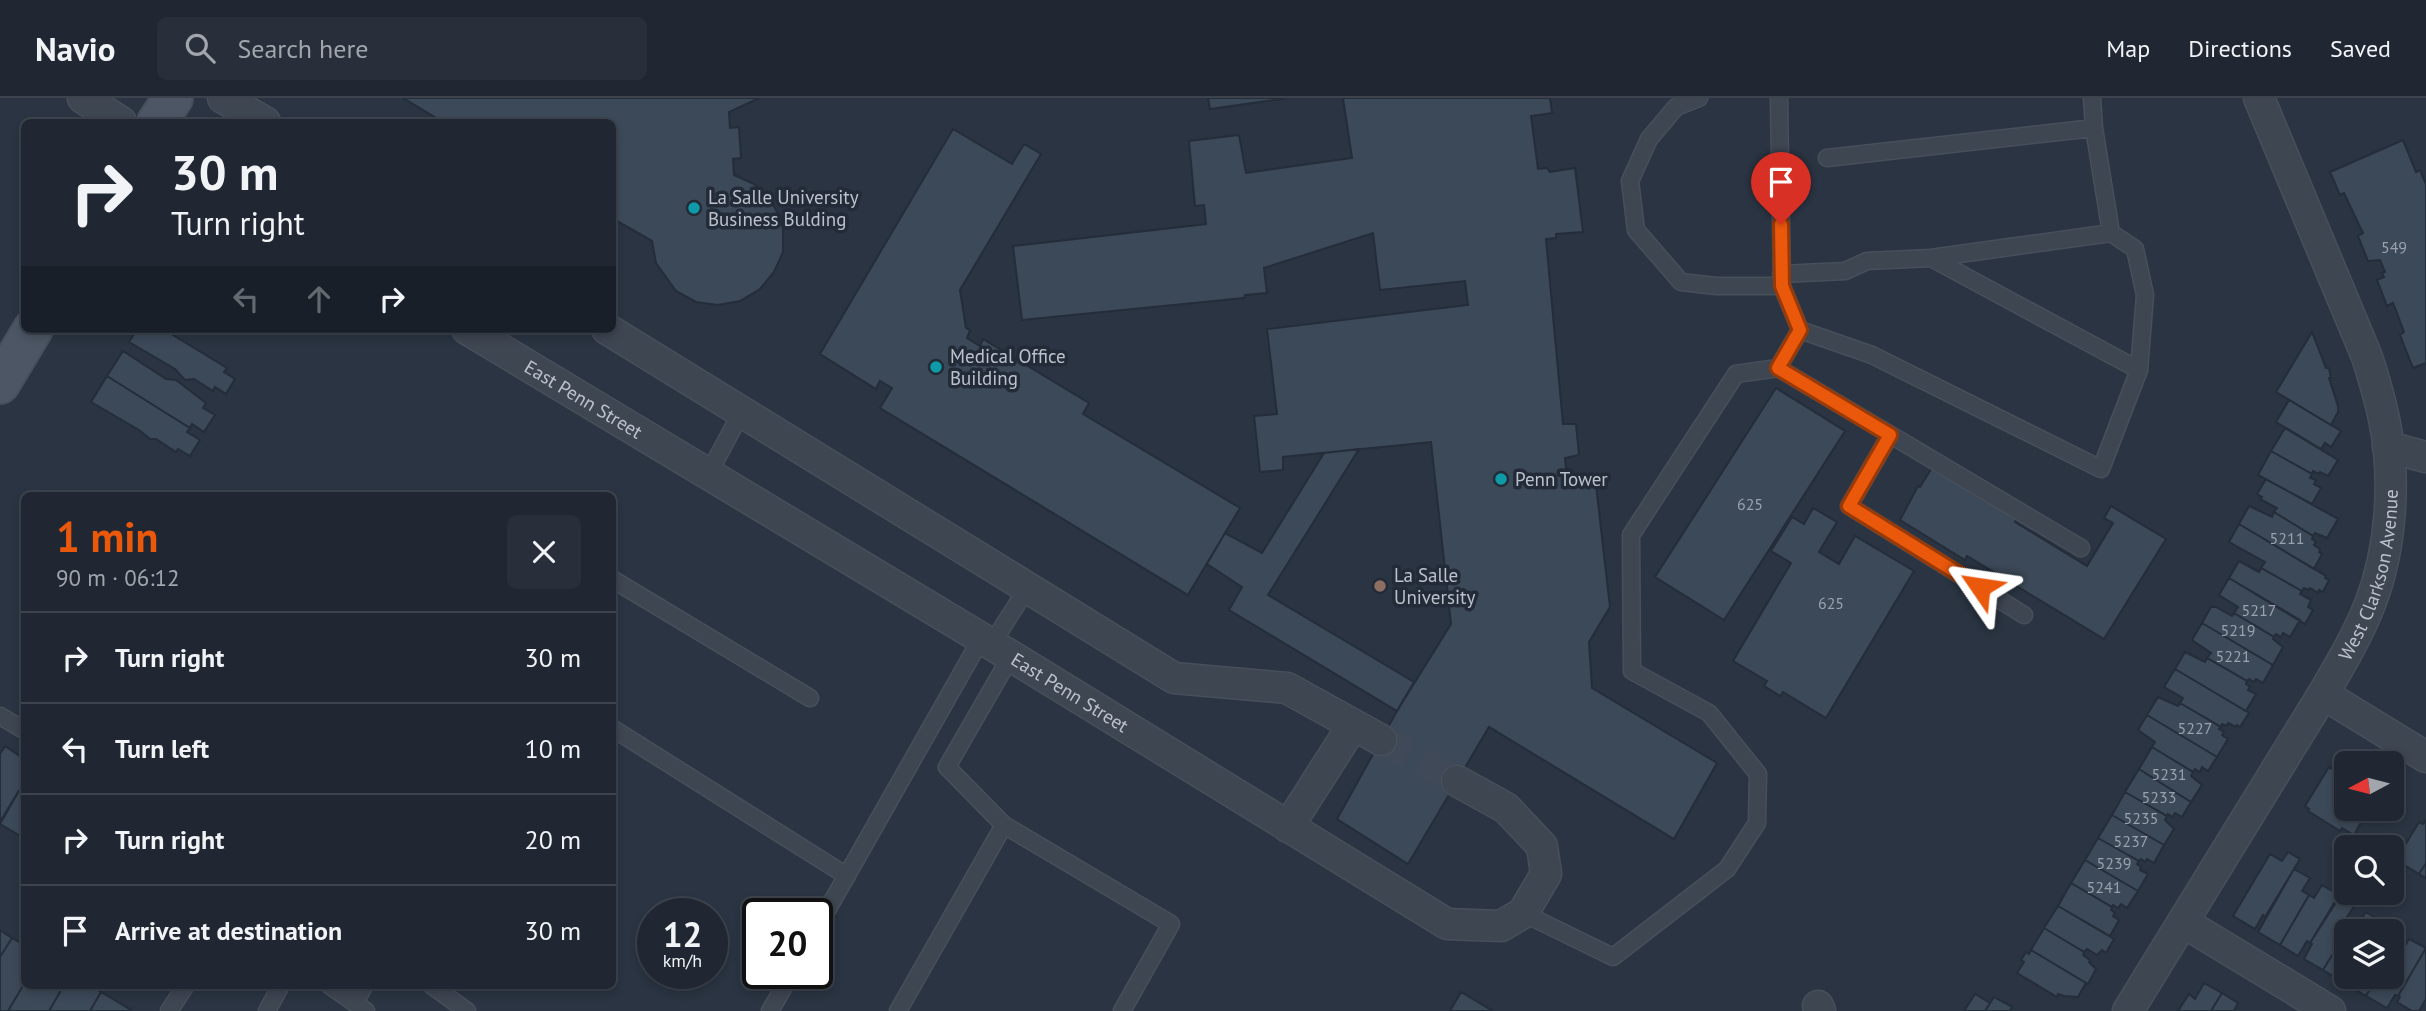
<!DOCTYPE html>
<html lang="en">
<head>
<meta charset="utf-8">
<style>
	:root { --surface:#202732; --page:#282f3a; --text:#f1f3f6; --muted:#a2a5ac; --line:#3d444d; --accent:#ea580c }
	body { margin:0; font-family:"PT Sans",sans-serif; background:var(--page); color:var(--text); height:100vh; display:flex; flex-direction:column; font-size:26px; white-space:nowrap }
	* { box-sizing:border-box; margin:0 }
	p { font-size:23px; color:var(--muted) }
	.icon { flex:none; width:38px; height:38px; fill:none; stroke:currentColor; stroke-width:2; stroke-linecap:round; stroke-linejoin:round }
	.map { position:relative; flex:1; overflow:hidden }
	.side { position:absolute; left:21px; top:394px; width:595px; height:497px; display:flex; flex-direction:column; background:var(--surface); border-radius:10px; box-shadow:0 4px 10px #0003,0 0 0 2px var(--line) }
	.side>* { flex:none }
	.banner { position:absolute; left:21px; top:21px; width:595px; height:214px; border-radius:10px; box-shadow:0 4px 10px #0003,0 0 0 2px var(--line); background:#202732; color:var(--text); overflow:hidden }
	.needle { width:46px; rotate:263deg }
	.fabs { position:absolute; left:2334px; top:653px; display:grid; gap:14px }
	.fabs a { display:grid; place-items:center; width:70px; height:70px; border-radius:10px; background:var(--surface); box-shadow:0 4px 10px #0003,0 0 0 2px var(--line); font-size:35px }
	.speed { position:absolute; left:637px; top:800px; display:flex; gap:14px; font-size:35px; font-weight:700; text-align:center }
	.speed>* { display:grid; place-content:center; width:91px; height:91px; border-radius:50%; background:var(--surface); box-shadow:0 4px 10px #0003,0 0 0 2px var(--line); line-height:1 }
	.speed small { font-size:18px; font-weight:400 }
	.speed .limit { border:4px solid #111; border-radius:10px; background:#fff; color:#111 }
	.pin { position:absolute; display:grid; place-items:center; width:60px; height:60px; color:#fff; margin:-72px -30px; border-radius:50% 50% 50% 0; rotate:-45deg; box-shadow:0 0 7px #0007 }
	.pin .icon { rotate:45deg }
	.me { position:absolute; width:77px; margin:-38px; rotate:302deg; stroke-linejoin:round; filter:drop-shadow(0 0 5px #0008) }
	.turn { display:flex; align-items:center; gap:24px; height:147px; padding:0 35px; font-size:32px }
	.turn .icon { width:91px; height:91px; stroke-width:2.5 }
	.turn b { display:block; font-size:49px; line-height:60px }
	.lanes { display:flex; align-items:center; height:66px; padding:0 35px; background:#0003; justify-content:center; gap:35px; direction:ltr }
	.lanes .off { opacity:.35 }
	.round { display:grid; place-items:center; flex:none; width:74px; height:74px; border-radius:10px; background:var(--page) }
	.headline { display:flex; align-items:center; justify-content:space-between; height:119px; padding:0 35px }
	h1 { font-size:42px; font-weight:600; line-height:52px; color:var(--accent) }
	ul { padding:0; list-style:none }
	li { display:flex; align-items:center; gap:21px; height:91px; padding:0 35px; border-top:2px solid var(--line) }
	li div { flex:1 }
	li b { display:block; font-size:26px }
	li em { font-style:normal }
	header { display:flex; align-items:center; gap:42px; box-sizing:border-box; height:98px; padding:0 35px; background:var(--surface); border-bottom:2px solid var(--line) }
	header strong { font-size:33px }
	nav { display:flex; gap:38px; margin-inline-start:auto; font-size:24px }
	.search { width:490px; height:63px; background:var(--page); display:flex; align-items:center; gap:18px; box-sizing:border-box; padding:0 24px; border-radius:10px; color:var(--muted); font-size:26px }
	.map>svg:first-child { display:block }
	.building { fill:#3c4958; stroke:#242d39; stroke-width:2 }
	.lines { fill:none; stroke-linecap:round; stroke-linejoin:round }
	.street-tunnel { stroke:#404957; stroke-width:30; stroke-dasharray:30 15; stroke-linecap:butt }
	.lane-casing { stroke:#474f5b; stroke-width:19 }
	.street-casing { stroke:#474f5b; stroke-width:33 }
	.secondary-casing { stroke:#474f5b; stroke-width:42 }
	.lane { stroke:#3e4652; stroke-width:16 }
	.street { stroke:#3e4652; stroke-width:30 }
	.secondary { stroke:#4c5664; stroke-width:38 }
	.route-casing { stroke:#983908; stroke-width:18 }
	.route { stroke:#ea580c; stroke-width:12 }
	.culture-dot { fill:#0f9aa8; stroke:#222b37; stroke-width:2.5 }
	.education-dot { fill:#8d6e63; stroke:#222b37; stroke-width:2.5 }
	.labels { text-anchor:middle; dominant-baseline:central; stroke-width:7; stroke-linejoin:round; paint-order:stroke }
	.number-label { font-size:16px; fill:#99a2ad }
	.poi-label { font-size:19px; fill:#bbc2cc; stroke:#222b37; text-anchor:start }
	.street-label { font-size:19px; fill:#bbc2cc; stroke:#222b37 }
</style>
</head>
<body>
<header>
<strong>Navio</strong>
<div class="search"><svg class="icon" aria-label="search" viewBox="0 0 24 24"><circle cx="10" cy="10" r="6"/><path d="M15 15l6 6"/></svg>Search here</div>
<nav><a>Map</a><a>Directions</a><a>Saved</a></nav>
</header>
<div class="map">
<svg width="2426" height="913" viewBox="0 0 2426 913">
	<rect width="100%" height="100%" fill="#2a3442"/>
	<path class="building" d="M403 0H759L729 14 730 30 739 29 741 60 733 61 734 77 754 86 770 101 781 121 783 132V154L774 174 760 191 740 203 718 207 696 204 676 193 656 165 652 143 612 120V24H443Z
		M1208 0H1287L1210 11Z
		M1343 0H1550L1552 15 1531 18 1538 71 1547 70 1550 74 1575 70 1583 134 1556 136V140L1546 141 1563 326H1576L1579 357 1565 360 1568 390 1596 387 1610 509 1589 544 1592 590 1717 665 1674 741 1489 629 1408 766 1337 721 1397 613 1451 526 1431 344 1283 359V372L1260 374 1254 318 1277 316 1267 231 1468 207 1465 183 1380 192 1373 135 1264 170 1267 195 1245 197 1244 200 1022 222 1013 148 1206 126 1204 107 1195 108 1189 43 1239 37 1246 75 1352 60Z
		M953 31 1012 66 1024 46 1041 56 960 192 966 230 970 232 967 240 980 248 983 241 1089 305 1083 316 1240 410 1188 497 880 310 892 290 880 283 876 291 820 256Z
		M2403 42 2416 74 2420 72 2426 86V265L2413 270 2400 237 2404 234 2393 205 2387 208 2377 182 2384 179 2382 175 2385 174 2380 162 2368 163 2358 138 2363 135 2344 95 2340 97 2330 74Z
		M137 231H163L227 270 224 274 235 281 226 296 215 289 213 293 194 281 185 282 175 271 129 244Z
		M2312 234 2326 270H2329L2331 280H2329L2338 308V314L2331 327 2276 294Z
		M123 253 166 281 176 282 206 305 203 310 215 317 204 334 192 326 190 330 107 278Z
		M107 278 190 330 187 334 200 342 190 358 178 351 176 354 156 341H150L139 332 91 304Z
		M1776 290 1845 333 1724 522 1655 479Z
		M2289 302 2341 333 2331 349 2325 345 2321 351 2276 324Z
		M2285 330 2338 362 2328 378 2320 374 2319 376 2313 373 2312 376 2271 353Z
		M1359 351 1268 497 1414 584 1397 613 1229 512 1242 489 1207 466 1225 435 1262 455 1324 355Z
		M2271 353 2312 376 2310 380 2316 382 2314 386 2321 390 2312 406 2258 377Z
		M1933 368 2019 417 2015 424 2087 468 2113 425 2104 420 2111 408 2166 441 2104 541 1967 458 1965 462 1900 422 1918 388 1920 389Z
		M2266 381 2338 421 2327 440 2315 435 2313 438 2274 414 2277 410 2260 401 2262 399 2257 396Z
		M2249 408 2272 419 2274 414 2313 438 2312 441 2316 444 2314 447 2320 451 2319 454 2322 456 2314 471 2239 426Z
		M1813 410 1837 424 1819 454 1839 466 1855 438 1914 473 1826 620 1783 594 1780 598 1764 588 1767 583 1733 563 1791 465 1771 453 1792 419 1804 426Z
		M2239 426 2326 478 2325 480 2329 482 2323 494 2319 492 2318 495 2310 490 2308 492 2304 490 2302 493 2261 470 2265 464 2229 444Z
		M2239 463 2259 474 2261 470 2302 493 2300 496 2311 502 2308 509 2313 512 2305 526 2229 480Z
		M2229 480 2300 522 2290 539 2283 535 2281 539 2276 536 2274 539 2234 515 2238 509 2219 497Z
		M2211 509H2216L2232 518 2234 515 2274 539 2273 541 2283 549 2273 567 2202 525Z
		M2202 525 2273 567 2263 585 2256 581 2254 584 2249 581 2247 583 2207 560 2211 555 2192 542Z
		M2185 554 2205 564 2207 560 2247 583 2246 586 2250 589 2248 592 2256 596 2246 613 2175 571Z
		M2175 571 2249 615 2240 629 2237 627 2236 629 2228 625 2227 628 2222 626 2221 629 2180 605 2183 600 2164 589Z
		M2158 599 2178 608 2180 605 2221 629 2219 631 2224 634 2222 637 2228 641 2217 659 2147 617Z
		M2147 617 2217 659 2208 673 2202 669 2200 674 2195 671 2193 674 2152 649 2155 644 2138 632Z
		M5 648 24 661V684L0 724V656Z
		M2152 649 2193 674 2191 678 2202 687 2191 704 2139 671Z
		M2342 660 2351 665H2347V710H2369L2354 737 2342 730 2340 733 2308 713 2309 711 2305 708 2329 669 2334 672Z
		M2139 671 2191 704 2182 719 2175 715 2172 719 2168 716 2167 718 2125 694Z
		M24 684V740L0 726Z
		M2125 694 2167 718 2165 722 2174 731 2164 747 2112 717Z
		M2112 717 2164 747 2154 765 2147 761 2145 764 2141 761 2139 763 2098 740Z
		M2426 722V765L2419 776 2396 762 2419 724 2423 726Z
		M2098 740 2139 763 2137 766 2141 769 2140 772 2148 776 2138 793 2085 762Z
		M2288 754 2300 761 2265 819 2263 817 2255 831 2233 818 2270 756 2282 763Z
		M2085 762 2138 793 2127 810 2121 806 2118 810 2113 807 2112 809 2071 785Z
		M2426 765V780L2419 776Z
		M2294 771 2310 780 2302 793 2309 797 2280 847 2258 834Z
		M2071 785 2112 809 2111 812 2115 815 2113 818 2119 822 2110 838 2058 808Z
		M2322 787 2339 797 2310 845 2307 843 2298 858 2280 847 2309 797 2314 800Z
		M2344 792 2353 798 2350 804 2355 807 2347 819 2353 823 2323 872 2304 861 2312 846 2310 845Z
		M2058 808 2114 841 2106 855 2102 852 2097 857 2087 851 2084 854 2044 830Z
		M2366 814 2382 824 2377 833H2347V877L2343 884 2323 872 2353 823 2358 826Z
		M2382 824 2398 834 2392 843V833H2377Z
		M2044 830 2084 854 2083 857 2090 862 2089 864 2096 871 2088 886 2031 852Z
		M0 832 12 840 0 859Z
		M12 840 24 847V886L8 913H0V859Z
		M2409 841 2426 850 2398 898 2395 897 2387 910 2366 898 2378 878H2392V854L2396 849 2402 853Z
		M2426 850V901L2419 913H2412L2397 904 2400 899 2398 898Z
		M2031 852 2086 885 2078 899 2064 898 2058 896 2057 899 2017 875 2024 864 2021 862 2026 854 2029 856Z
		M2378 878 2366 898 2349 888 2354 878Z
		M2204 885 2222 895 2211 913H2178L2189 896 2195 901Z
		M24 886V887H64L49 913H8Z
		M64 887H90L101 894 90 913H49Z
		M101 894 131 912 130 913H90Z
		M1461 894 1493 913H1450Z
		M2222 895 2238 905 2234 913H2211Z
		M1975 896 1990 905 1985 913H1964Z
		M1994 899 2012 909 2010 913H1985Z"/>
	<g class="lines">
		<path class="street-tunnel" d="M1381 642 1457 683"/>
		<defs>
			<path id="lane" d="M1699 0 1676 9 1649 41 1630 83 1636 132 1681 184 1716 188H1782L1779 0
				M2092 0 2094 30
				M1827 60 2094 30 2111 135
				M1931 160 2111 135 2135 151 2145 197 2139 272
				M1781 176 1845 173 1867 163 1931 160 2139 272 2101 371 1872 257 1800 232 1782 188
				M1800 232 1778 270 2081 450
				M1890 337 1849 408 2024 517
				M709 375 742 313
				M612 481 810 600
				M991 547 1028 489
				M0 618 24 632
				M612 630 847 778
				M1004 727 947 669 1011 558
				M1523 815 1613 859 1727 771 1757 725 1758 676 1709 615 1632 573 1631 437 1736 276 1778 270
				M817 830 981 541
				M329 887 366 913
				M431 887 467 913
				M355 904 365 887
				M169 913 186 887
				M267 913 281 887
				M770 913 792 875
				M898 913 1004 727 1171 826 1122 913"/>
			<g id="street">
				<path d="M83 0 121 24"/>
				<path d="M223 0 265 24"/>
				<path id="s1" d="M467 231 1011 558 1447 826 1501 828 1523 815 1546 776 1542 748 1506 710 1457 683"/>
				<path d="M607 231 1174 580 1287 590 1381 642"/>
				<path d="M2388 349 2426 359"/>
				<path d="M2323 596 2426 659"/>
				<path d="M1288 729 1353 627"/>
				<path d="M2183 824 2330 913"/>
				<path d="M1818 908 1820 913"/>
				<path id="s2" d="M2128 913 2323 596C2340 567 2358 537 2370 506 2391 452 2396 383 2385 326 2381 304 2374 281 2367 259L2259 0"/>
			</g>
			<path id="secondary" d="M157 24 173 0
				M0 286 33 231"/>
		</defs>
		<use href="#lane" class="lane-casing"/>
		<use href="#street" class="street-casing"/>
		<use href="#secondary" class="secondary-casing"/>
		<use href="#lane" class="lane"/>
		<use href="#street" class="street"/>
		<use href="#secondary" class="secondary"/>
	</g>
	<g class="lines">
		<defs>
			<path id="route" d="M1781 126 1782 188 1800 232 1778 270 1890 337 1849 408 1980 489"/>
		</defs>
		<use href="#route" class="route-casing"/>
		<use href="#route" class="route"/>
	</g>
	<g class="culture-dot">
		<circle cx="694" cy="110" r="7"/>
		<circle cx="936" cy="269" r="7"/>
		<circle cx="1501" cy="381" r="7"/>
	</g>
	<circle class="education-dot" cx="1380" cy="488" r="7"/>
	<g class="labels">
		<g class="number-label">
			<text x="2394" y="149">549</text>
			<text x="1750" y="406">625</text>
			<text x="2287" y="440">5211</text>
			<text x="1831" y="505">625</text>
			<text x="2259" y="512">5217</text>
			<text x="2238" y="532">5219</text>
			<text x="2233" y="558">5221</text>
			<text x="2195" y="630">5227</text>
			<text x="2169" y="676">5231</text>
			<text x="2159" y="699">5233</text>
			<text x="2141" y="720">5235</text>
			<text x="2131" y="743">5237</text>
			<text x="2114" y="765">5239</text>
			<text x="2104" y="789">5241</text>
		</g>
		<g class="poi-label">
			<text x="708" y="99">La Salle University<tspan x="708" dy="22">Business Bulding</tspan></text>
			<text x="950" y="258">Medical Office<tspan x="950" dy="22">Building</tspan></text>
			<text x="1515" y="381">Penn Tower</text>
			<text x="1394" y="477">La Salle<tspan x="1394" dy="22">University</tspan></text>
		</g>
		<g class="street-label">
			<text stroke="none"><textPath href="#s1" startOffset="136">East Penn Street</textPath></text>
			<text stroke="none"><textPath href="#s2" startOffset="502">West Clarkson Avenue</textPath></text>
			<text stroke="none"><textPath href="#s1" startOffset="704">East Penn Street</textPath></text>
		</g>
	</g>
</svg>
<div class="fabs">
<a><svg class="needle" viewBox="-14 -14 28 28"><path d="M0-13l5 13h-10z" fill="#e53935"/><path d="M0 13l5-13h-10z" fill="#a2a5ac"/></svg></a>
<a><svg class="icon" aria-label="search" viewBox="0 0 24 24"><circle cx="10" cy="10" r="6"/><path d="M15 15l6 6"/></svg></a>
<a><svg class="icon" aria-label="layers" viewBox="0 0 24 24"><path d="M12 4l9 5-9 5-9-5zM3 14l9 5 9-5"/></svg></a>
</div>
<div class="speed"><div>12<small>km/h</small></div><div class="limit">20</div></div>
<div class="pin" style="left:1781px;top:126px;background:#d93025"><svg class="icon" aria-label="arrive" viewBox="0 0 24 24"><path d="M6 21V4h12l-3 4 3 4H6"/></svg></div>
<svg class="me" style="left:1980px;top:489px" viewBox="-20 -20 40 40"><path d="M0-17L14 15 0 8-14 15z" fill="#ea580c" stroke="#fff" stroke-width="4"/></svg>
<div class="banner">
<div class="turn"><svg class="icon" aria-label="right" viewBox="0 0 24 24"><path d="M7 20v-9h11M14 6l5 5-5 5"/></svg><div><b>30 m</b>Turn right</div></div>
<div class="lanes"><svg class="icon off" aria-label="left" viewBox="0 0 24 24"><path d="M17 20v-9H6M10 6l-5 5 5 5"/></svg><svg class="icon off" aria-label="ahead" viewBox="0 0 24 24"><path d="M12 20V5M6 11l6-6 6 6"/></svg><svg class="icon" aria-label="right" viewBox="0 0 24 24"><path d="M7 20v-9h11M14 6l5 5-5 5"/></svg></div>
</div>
<section class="side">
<div class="headline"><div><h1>1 min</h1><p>90 m · 06:12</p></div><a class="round"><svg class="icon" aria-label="close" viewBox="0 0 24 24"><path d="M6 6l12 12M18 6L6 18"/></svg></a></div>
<ul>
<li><svg class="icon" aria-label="right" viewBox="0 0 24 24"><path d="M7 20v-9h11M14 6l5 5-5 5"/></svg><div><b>Turn right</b></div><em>30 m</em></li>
<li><svg class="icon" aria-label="left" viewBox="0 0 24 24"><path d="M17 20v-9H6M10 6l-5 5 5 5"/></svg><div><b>Turn left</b></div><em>10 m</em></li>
<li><svg class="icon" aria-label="right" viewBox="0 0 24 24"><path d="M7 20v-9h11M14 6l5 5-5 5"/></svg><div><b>Turn right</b></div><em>20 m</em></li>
<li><svg class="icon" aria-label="arrive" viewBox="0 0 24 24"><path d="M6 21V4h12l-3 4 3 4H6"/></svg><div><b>Arrive at destination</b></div><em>30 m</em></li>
</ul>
</section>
</div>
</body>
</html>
